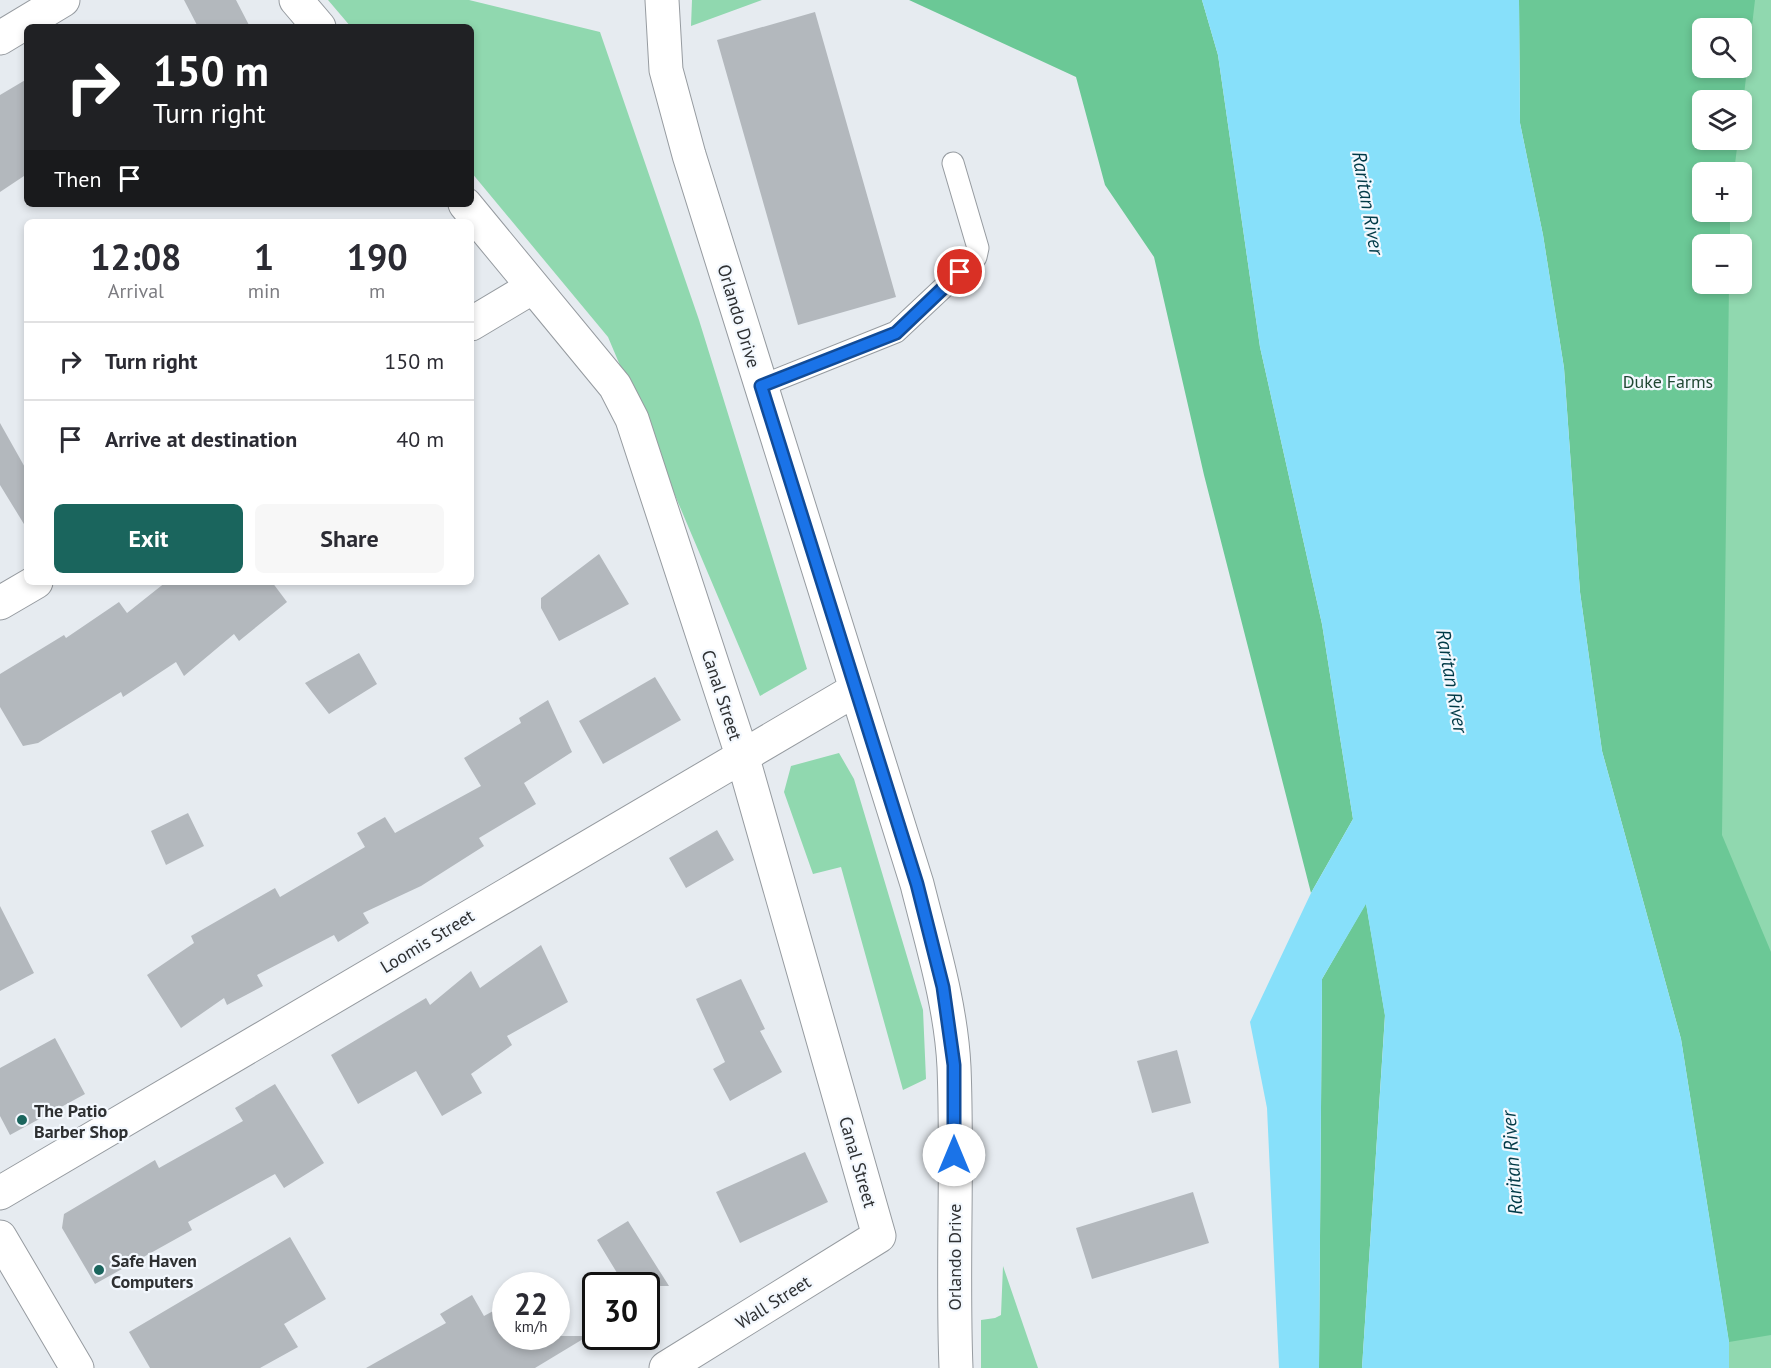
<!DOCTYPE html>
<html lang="en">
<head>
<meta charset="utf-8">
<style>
	:root { --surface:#fff; --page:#f7f7f7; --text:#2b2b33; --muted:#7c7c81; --line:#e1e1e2; --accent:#1a655d }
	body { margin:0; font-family:"PT Sans",sans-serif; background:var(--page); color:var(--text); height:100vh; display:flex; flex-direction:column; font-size:22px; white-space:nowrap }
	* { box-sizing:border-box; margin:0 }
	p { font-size:20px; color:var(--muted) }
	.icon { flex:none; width:33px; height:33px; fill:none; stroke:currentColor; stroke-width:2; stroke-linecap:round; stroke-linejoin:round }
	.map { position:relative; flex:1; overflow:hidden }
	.drawer { position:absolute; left:24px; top:219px; width:450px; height:366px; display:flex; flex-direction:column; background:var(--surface); border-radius:9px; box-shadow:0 3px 9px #0003 }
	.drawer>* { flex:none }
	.top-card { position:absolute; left:24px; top:24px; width:450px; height:183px; border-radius:9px; box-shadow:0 3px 9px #0003; background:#202124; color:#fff; overflow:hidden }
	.fabs { position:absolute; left:1692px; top:18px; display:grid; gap:12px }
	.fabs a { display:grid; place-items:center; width:60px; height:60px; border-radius:9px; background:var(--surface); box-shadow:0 3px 9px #0003; font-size:30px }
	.speed { position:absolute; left:492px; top:1272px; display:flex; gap:12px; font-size:30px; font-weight:700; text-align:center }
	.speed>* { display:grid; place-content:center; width:78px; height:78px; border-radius:50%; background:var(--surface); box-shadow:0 3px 9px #0003; line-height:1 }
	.speed small { font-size:15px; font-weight:400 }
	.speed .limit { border:3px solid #111; border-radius:9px; background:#fff; color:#111 }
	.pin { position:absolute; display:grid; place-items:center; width:51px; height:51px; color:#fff; margin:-26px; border:3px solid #fff; border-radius:50%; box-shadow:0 2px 6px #0007 }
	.me { position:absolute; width:66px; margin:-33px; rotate:0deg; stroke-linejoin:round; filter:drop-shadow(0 0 4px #0008) }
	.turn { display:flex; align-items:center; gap:21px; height:126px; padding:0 30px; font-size:27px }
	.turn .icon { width:78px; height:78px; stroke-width:2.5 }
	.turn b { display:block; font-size:42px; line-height:51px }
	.then { display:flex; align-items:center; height:57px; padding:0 30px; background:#0003; gap:12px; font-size:22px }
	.eta { display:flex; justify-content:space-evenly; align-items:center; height:102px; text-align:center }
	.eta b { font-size:36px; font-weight:700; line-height:42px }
	.primary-button { display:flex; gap:12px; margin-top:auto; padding:12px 30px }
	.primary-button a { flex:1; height:69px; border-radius:9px; background:var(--accent); color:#fff; font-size:24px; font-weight:700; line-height:69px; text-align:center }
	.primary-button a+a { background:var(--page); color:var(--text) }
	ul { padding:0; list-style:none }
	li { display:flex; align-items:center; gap:18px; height:78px; padding:0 30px; border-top:2px solid var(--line) }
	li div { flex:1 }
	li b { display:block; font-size:22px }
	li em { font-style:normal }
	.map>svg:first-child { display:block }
	.green { fill:#90d8af; fill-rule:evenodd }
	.forest { fill:#6bc896; fill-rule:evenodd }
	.water { fill:#87e0fa }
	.building { fill:#b3b8bd }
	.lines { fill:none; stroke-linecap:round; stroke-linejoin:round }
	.lane-casing { stroke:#969ba0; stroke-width:23 }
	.street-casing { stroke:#969ba0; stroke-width:35 }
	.secondary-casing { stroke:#969ba0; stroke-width:35 }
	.lane { stroke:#fff; stroke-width:21 }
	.street { stroke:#fff; stroke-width:33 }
	.secondary { stroke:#fff; stroke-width:33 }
	.route-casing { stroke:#114b97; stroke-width:15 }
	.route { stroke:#1a73e8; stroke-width:10 }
	.poi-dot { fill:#1a655d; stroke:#f3f8fe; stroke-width:2 }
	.labels { text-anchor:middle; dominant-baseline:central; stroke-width:4.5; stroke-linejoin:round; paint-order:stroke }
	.street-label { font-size:18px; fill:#2e3032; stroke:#f3f8fe }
	.park-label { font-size:18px; fill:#204833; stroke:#f3f8fe }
	.poi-label { font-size:18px; font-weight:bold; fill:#2e3032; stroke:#f3f8fe; text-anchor:start }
	.water-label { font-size:20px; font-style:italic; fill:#003a47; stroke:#f3f8fe }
</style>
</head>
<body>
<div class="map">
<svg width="1771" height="1368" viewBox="0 0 1771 1368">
	<rect width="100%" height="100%" fill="#e6ebf0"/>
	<path class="green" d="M328 0H469L600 32 699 320 807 669 760 696 608 337 471 172V27H351Z
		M692 0H762L691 26Z
		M1519 0H1771V1368H1729V1342ZM1702 28H1742V68H1702ZM1702 100H1742V140H1702ZM1702 172H1742V212H1702ZM1702 244H1742V284H1702Z
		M839 753 854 779 923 1010 926 1079 903 1090 841 867 813 874 784 792 791 766Z
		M1003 1266 1038 1368H981V1320L995 1318 1001 1315Z"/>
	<path class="forest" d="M909 0H1202L1218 55 1260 347 1322 624 1353 819 1311 893 1204 475 1154 257 1105 185 1076 77Z
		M1519 0H1755L1742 112V100H1702V140H1738L1734 172H1702V212H1730V244H1702V284H1729L1722 835 1771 952V1335L1729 1342 1681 1039 1602 751 1580 592 1564 368 1543 235 1520 123ZM1702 28H1742V68H1702Z
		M1366 903 1385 1015 1362 1368H1319L1322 979Z"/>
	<path class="water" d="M1202 0H1519L1520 123 1543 235 1564 368 1580 592 1602 751 1681 1039 1729 1342V1368H1362L1385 1016 1366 904 1322 979 1319 1368H1279L1267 1108 1250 1022 1311 893 1353 819 1322 624 1260 347 1218 55Z"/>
	<path class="building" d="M184 0H236L250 27H198Z
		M815 12 896 297 798 325 717 40Z
		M27 79V174L0 192V95Z
		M0 423 27 471V529L0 485Z
		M599 554 629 604 559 641 541 608V598Z
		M166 582H272L287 602 239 641 234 634 184 676 176 662 123 697 121 692 38 743 23 746 0 707V674L64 635 66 638 119 602 127 613Z
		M359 653 377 684 329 714 305 683Z
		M655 677 681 720 603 764 579 721Z
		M548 700 572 752 524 783 536 804 479 838 484 846 421 886 363 913 369 923 338 942 334 935 257 975 263 986 227 1005 224 998 181 1028 147 975 194 943 191 936 275 888 280 897 365 847 357 833 385 817 395 833 481 786 464 758 521 723 519 718Z
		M188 813 204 846 166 865 151 831Z
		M717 830 734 860 686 888 669 858Z
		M0 906 34 973 0 991Z
		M541 945 568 1002 507 1036 512 1045 471 1074 482 1093 442 1116 416 1071 358 1104 331 1055 426 998 430 1005 471 971 480 988Z
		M741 979 765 1029 760 1031 782 1072 730 1101 713 1069 725 1062 696 999Z
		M55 1038 85 1094 10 1135 0 1116V1068Z
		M1177 1050 1191 1103 1152 1113 1137 1061Z
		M275 1084 324 1163 284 1188 275 1174 188 1222 192 1230 95 1284 62 1228 64 1214 155 1160 159 1168 243 1121 235 1108Z
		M805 1152 828 1202 740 1243 716 1192Z
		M1193 1192 1209 1243 1092 1279 1076 1228Z
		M628 1221 669 1286H625L597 1240Z
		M290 1237 326 1299 284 1324 298 1347 260 1368H150L129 1332Z
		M472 1295 484 1316 506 1304V1336H588L535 1368H366L446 1323 440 1314Z"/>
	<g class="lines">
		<defs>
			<path id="lane" d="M761 386 896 332 976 257 978 248 953 163"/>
			<path id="street" d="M296 0 319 27
				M662 0 666 70 689 155 917 884C932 944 951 1005 954 1067 958 1167 952 1268 956 1368
				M0 38 63 0
				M465 204 615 386 632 419 742 755 879 1236 666 1368
				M471 324 533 287
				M0 603 36 582
				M0 1193 855 690"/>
			<path id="secondary" d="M0 1237 77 1368"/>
		</defs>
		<use href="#lane" class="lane-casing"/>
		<use href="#street" class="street-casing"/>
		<use href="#secondary" class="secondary-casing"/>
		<use href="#lane" class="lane"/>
		<use href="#street" class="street"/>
		<use href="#secondary" class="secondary"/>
	</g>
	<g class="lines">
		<defs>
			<path id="route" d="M954 1155V1065L943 987 917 884 761 386 896 333 960 272"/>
		</defs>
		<use href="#route" class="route-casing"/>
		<use href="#route" class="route"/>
	</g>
	<g class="poi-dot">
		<circle cx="22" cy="1120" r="6"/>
		<circle cx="99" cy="1270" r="6"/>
	</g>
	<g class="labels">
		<g class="street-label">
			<text transform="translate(739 316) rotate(73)">Orlando Drive</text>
			<text transform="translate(722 695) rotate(72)">Canal Street</text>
			<text transform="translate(427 941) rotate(-31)">Loomis Street</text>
			<text transform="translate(858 1162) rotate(74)">Canal Street</text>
			<text transform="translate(954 1257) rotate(-90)">Orlando Drive</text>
			<text transform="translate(773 1302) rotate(-32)">Wall Street</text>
		</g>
		<g class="park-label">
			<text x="1668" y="381">Duke Farms</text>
		</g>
		<g class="poi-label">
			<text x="34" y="1110">The Patio<tspan x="34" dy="21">Barber Shop</tspan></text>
			<text x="111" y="1260">Safe Haven<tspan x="111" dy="21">Computers</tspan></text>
		</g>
		<g class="water-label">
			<text transform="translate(1368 203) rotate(80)">Raritan River</text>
			<text transform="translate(1452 681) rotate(80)">Raritan River</text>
			<text transform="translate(1512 1163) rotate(-94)">Raritan River</text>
		</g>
	</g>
</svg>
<div class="fabs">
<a><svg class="icon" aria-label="search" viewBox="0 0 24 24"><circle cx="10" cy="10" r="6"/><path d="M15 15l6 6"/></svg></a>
<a><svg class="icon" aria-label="layers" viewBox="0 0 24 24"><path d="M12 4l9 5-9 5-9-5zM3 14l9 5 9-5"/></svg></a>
<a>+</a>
<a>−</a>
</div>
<div class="speed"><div>22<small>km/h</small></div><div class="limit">30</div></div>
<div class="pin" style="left:960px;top:272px;background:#d93025"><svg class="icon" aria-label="arrive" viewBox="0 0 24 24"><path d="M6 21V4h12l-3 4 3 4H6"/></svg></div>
<svg class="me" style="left:954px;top:1155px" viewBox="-20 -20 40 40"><circle r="19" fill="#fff"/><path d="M0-13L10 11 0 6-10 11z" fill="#1a73e8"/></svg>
<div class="top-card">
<div class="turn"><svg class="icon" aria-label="right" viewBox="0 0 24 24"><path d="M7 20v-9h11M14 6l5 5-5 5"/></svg><div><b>150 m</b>Turn right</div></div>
<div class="then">Then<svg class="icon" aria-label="arrive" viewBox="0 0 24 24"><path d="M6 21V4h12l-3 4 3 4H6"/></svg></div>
</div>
<section class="drawer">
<div class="eta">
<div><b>12:08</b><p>Arrival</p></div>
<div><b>1</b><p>min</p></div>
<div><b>190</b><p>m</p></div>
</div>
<ul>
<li><svg class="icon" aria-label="right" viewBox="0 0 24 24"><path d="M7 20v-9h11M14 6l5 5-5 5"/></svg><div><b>Turn right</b></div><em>150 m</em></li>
<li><svg class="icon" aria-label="arrive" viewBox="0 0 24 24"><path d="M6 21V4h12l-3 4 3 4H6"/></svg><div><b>Arrive at destination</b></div><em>40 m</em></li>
</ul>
<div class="primary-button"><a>Exit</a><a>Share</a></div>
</section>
</div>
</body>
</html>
